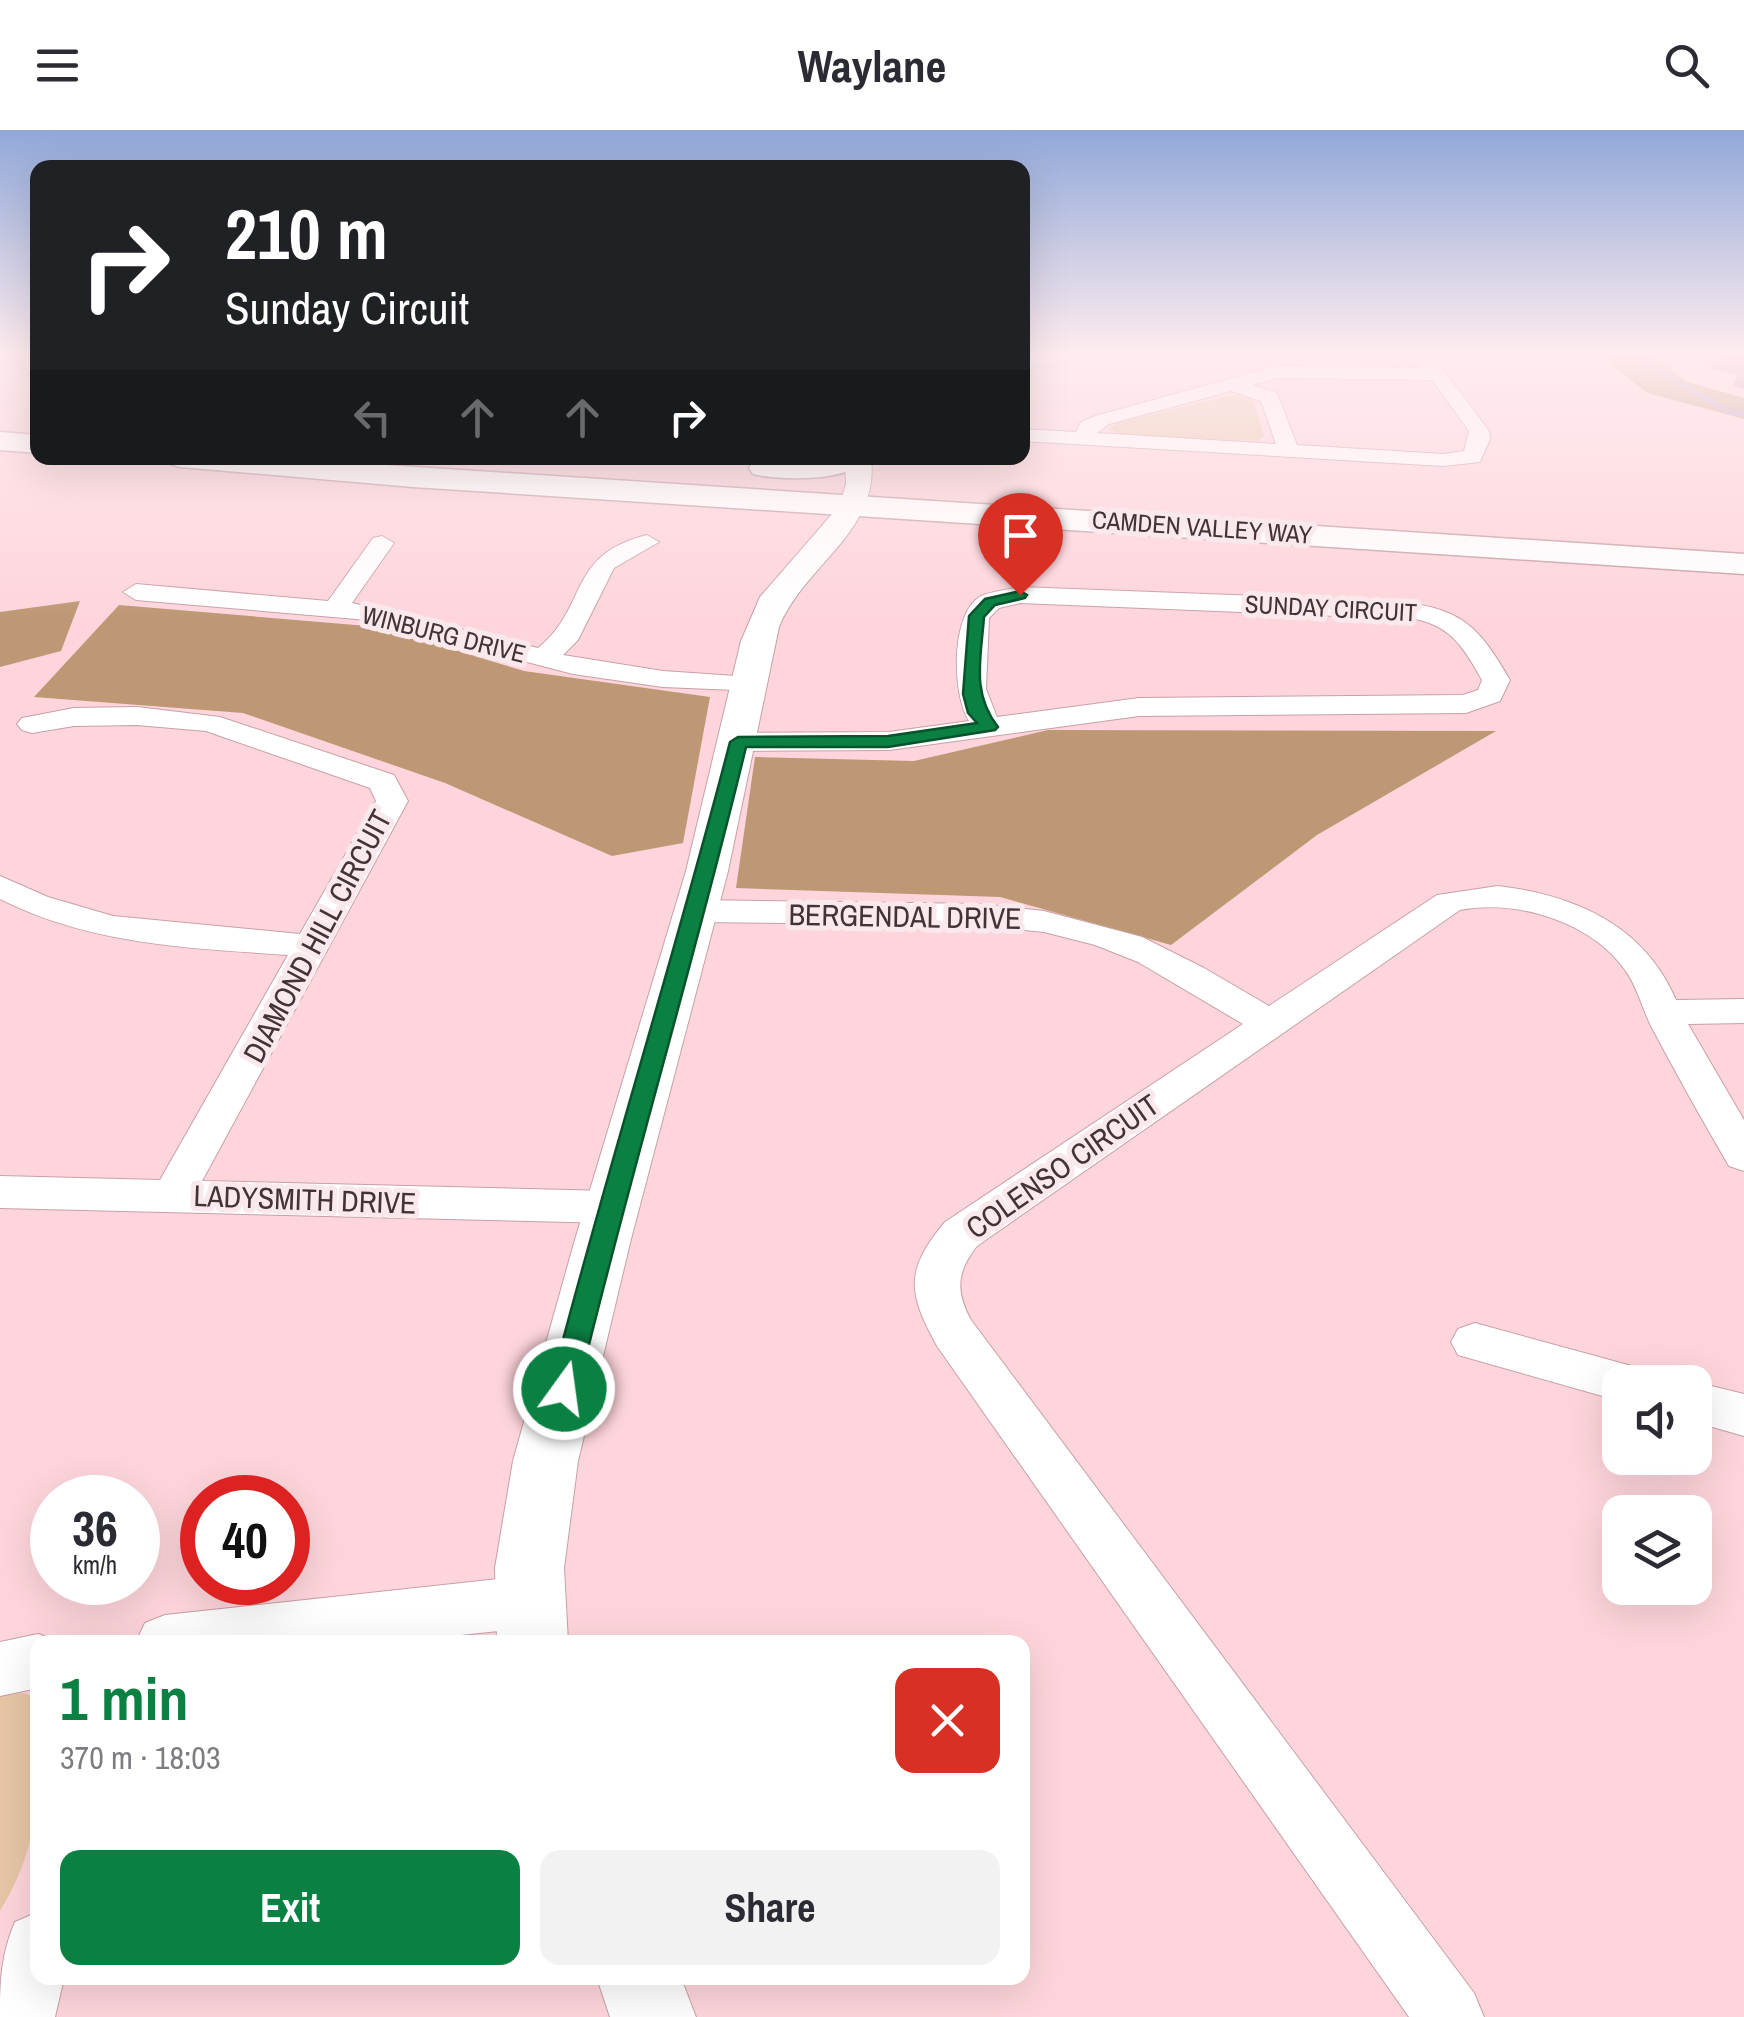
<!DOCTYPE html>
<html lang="en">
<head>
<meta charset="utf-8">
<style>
	:root { --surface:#fff; --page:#f2f2f3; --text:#2b2b33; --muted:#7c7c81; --accent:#0b8043 }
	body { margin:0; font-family:"Archivo Narrow",sans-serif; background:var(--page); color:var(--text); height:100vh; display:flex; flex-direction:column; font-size:38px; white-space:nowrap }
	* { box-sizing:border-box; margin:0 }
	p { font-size:32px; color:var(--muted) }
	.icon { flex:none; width:55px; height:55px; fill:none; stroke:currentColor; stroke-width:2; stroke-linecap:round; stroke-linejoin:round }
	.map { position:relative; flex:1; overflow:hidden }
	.sheet { position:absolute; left:30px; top:1505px; width:1000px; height:350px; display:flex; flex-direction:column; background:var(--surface); border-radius:20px; box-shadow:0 10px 40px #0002 }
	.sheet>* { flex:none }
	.hud { position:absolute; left:30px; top:30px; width:1000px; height:305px; border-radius:20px; box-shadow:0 10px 40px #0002; background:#202124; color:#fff; overflow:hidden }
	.controls { position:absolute; left:1602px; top:1235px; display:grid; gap:20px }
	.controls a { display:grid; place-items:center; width:110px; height:110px; border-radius:20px; background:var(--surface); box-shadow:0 10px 40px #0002; font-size:50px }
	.speed { position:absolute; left:30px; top:1345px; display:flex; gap:20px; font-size:50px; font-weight:700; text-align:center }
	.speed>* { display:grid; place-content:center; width:130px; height:130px; border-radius:50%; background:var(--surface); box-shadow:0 10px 40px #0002; line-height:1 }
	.speed small { font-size:25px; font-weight:400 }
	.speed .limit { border:15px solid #d22; background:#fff; color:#111 }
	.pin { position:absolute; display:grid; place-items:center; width:85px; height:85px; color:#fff; margin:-102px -42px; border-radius:50% 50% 50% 0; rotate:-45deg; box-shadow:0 0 10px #0007 }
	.pin .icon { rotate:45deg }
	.me { position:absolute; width:110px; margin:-55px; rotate:14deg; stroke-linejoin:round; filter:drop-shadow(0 0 8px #0008) }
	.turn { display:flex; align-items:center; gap:35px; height:210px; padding:0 30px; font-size:45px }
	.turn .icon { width:130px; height:130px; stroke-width:2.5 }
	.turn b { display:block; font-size:70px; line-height:85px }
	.lanes { display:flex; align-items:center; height:95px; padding:0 30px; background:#0003; justify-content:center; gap:50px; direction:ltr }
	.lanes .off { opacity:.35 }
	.round { display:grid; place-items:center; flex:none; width:105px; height:105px; border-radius:20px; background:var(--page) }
	.summary { display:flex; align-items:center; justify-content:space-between; height:170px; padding:0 30px }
	h1 { font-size:60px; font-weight:800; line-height:75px; color:var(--accent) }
	.primary-button { display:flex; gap:20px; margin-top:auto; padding:20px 30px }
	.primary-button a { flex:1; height:115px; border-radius:20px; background:var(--accent); color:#fff; font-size:40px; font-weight:800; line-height:115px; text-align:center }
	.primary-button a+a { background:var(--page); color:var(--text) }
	header { display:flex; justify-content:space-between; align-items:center; height:130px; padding:0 30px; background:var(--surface); font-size:45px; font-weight:800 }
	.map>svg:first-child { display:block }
	.green { fill:#e7c6a7 }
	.forest { fill:#be9874 }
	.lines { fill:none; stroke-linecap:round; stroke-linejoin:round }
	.stream { stroke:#ae97c2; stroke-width:5 }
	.minor-casing { stroke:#c7a0a7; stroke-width:2 }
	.tertiary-casing { stroke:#c7a0a7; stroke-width:2 }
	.primary-casing { stroke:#c7a0a7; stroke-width:3 }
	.minor { fill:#fff; fill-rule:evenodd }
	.tertiary { fill:#fff; fill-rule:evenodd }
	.primary { fill:#fff; fill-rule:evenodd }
	.wall { fill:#b99db0 }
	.route { fill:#0b8043; stroke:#07532c; stroke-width:2.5 }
	.labels { text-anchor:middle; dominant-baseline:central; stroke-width:10; stroke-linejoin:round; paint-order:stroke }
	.far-street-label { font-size:25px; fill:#433336; stroke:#fae9ec }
	.street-label { font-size:30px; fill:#433336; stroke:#fae9ec }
</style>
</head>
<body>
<header><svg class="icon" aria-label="menu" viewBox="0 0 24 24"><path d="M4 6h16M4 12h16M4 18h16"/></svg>Waylane<svg class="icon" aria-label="search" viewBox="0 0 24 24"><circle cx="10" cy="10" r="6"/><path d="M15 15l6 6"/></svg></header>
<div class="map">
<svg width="1744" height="1887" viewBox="0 0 1744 1887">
	<rect width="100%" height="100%" fill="#fed5dc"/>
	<path class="green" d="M1231 265 1253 269 1264 306 1258 311 1126 305 1108 300 1117 293Z
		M25 1563 37 1568C37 1652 46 1706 0 1781V1564Z"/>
	<path class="forest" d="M1597 223H1647L1688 252 1744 268V289L1647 263Z
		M80 471 61 521 0 537V482Z
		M119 475 379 497 524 541 710 567 683 713 612 726 445 653 243 583 34 567Z
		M1048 600 1496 601 1317 705 1171 815 1000 767 736 758 755 627 914 631Z"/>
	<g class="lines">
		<path class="stream" d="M1628 223 1730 282 1744 284"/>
		<defs>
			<path id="minor" d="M1051 223H1086L1083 227 1022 239V228Z
				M1413 223H1431L1489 301 1490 309 1480 332 1443 336 1022 311V299L1076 302 1081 292 1095 286 1277 236 1424 238ZM1278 248 1432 250 1469 301 1464 321 1443 324 1297 315 1277 263 1252 255ZM1231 261 1261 271 1276 314 1097 303 1109 294Z
				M647 405 659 412 614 438 578 510 563 525 663 541 750 547 760 549 764 555 760 561 663 557 573 544 368 490 136 470 123 462 136 454 328 471 373 408 382 406 394 413 352 473 538 518C589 477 566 425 647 405Z
				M1020 457 1393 471C1460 478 1477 493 1510 550L1500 571 1466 583 1139 586 889 620 738 621 727 618 723 612 727 606 738 603 889 602 969 591C952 565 950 483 981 466 992 461 1008 460 1020 457ZM1020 473 1415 489C1452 496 1465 520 1482 550L1478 560 1463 565 1139 568 997 587 986 559 989 488 999 478Z
				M137 577 220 587 394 645 408 671 202 1051 610 1061 626 1066 632 1077 626 1088 610 1093 0 1078V1046L160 1050 288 825C190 818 90 815 0 769V746L48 767 113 786 300 804 376 671 370 658 206 601 137 595 74 596 32 603 22 600 17 594 22 588 74 578Z
				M1498 756C1575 765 1644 795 1676 870L1744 869V893L1688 894 1744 990V1041L1729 1036C1702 990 1676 943 1651 896 1642 878 1637 856 1625 840 1591 792 1517 769 1460 780L977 1116C957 1141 955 1161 971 1190L1474 1863 1484 1887H1409L937 1216C908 1163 904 1141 945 1092L1243 894 1138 832 1095 815 1044 802 980 795 696 792 684 788 678 781 684 774 696 770 980 774 1044 781 1142 807 1204 838 1269 876 1437 765Z
				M1475 1193 1639 1238 1647 1252H1620V1271L1458 1225 1451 1212 1458 1199Z
				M1692 1252H1695L1744 1264V1306L1695 1292Z
				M527 1446 547 1454 555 1472 547 1490 527 1498 396 1512H136L145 1493 165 1485Z
				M38 1504 59 1512H38V1558L0 1566V1512Z
				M38 1782V1848H64L55 1887H0C0 1852 1 1824 15 1792Z"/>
			<path id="tertiary" d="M845 328H871C880 402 804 435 779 497L728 741 630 1113 578 1331 564 1438 568 1512H497L495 1438 513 1331 574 1113 686 741 741 511 760 467 839 376 846 354Z
				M597 1848H681L696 1887H610Z"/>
			<path id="primary" d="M0 302 38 305V323L0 320Z
				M165 328H279L1744 424V444L413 357 180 337 170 334Z
				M868 328C850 352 780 351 753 344L749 338 753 332 764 329Z"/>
		</defs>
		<use href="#minor" class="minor-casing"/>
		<use href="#tertiary" class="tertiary-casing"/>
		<use href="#primary" class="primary-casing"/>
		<use href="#minor" class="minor"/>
		<use href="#tertiary" class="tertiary"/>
		<use href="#primary" class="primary"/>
	</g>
	<path class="wall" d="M1715 223H1744V259L1733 256 1737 245 1710 238Z"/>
	<linearGradient id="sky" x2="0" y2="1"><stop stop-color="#91a8d9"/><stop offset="0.46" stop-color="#ffecef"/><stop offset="1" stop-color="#ffecef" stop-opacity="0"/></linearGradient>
	<rect width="1744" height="487" fill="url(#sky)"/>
	<path class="route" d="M1020 461 1027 465 1025 468 995 475 984 487C981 528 971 563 998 597L995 600 888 617H746C694 832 630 1044 578 1259L574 1267 564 1270 554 1267 550 1259C606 1042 674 829 730 612L738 607 888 606 977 593 968 583 963 564 969 486 985 469Z"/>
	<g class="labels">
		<g class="far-street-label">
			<text transform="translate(1202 397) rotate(4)">CAMDEN VALLEY WAY</text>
			<text transform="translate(1331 478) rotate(3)">SUNDAY CIRCUIT</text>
			<text transform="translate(444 504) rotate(14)">WINBURG DRIVE</text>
		</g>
		<g class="street-label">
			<text transform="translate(905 786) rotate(1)">BERGENDAL DRIVE</text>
			<text transform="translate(317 806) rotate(-62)">DIAMOND HILL CIRCUIT</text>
			<text transform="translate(1062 1036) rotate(-35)">COLENSO CIRCUIT</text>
			<text transform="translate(305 1069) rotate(2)">LADYSMITH DRIVE</text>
		</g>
	</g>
</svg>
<div class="controls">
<a><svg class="icon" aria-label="sound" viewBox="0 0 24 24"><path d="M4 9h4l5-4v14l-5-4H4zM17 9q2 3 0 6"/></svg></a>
<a><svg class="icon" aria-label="layers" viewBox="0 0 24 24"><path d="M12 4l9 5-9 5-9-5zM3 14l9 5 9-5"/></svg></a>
</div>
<div class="speed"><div>36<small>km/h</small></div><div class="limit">40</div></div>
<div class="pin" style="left:1020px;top:465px;background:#d93025"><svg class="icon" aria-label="arrive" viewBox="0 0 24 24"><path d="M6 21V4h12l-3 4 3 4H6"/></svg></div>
<svg class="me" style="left:564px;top:1259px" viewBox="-20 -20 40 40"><circle r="17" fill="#0b8043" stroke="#fff" stroke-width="3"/><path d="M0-11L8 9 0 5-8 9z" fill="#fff"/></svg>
<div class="hud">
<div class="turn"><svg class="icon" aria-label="right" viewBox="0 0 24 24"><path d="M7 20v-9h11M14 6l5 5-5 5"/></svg><div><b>210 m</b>Sunday Circuit</div></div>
<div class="lanes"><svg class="icon off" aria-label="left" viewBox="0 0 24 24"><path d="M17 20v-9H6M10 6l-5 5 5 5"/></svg><svg class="icon off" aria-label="ahead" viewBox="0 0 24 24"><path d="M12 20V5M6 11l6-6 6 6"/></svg><svg class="icon off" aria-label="ahead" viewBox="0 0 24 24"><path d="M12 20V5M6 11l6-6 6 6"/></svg><svg class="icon" aria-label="right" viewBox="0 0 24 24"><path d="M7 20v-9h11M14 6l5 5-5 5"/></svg></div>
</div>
<section class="sheet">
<div class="summary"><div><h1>1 min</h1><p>370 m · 18:03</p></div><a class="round" style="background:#d93025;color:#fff"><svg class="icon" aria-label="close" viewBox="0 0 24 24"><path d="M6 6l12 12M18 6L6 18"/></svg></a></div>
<div class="primary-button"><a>Exit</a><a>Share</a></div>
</section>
</div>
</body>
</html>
